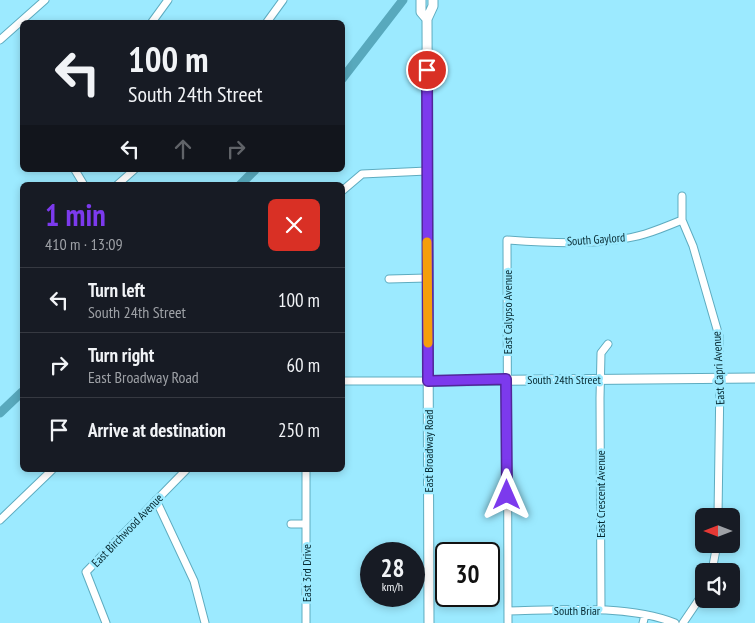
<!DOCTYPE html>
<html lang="en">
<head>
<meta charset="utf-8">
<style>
	:root { --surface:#171b24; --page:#20242c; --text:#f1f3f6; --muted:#9ea1a6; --line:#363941; --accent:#7c3aed }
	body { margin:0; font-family:"PT Sans Narrow",sans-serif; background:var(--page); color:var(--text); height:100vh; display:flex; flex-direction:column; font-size:19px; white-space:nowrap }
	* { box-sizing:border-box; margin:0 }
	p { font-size:16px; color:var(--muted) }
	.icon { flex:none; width:28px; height:28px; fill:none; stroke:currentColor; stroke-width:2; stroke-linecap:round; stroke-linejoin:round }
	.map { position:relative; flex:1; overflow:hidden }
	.side { position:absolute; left:20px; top:182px; width:325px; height:290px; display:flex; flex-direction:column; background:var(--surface); border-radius:8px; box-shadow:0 2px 8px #0003 }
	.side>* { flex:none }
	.banner { position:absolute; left:20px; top:20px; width:325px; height:152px; border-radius:8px; box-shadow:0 2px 8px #0003; background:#171b24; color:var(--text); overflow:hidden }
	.needle { width:32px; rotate:270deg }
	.tools { position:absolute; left:695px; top:508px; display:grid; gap:10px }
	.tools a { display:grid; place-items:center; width:45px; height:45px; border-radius:8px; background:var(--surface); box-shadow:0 2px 8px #0003; font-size:25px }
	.speed { position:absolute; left:360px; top:542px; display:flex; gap:10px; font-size:25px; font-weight:700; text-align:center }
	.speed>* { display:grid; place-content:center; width:65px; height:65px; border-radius:50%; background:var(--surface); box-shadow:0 2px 8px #0003; line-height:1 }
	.speed small { font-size:12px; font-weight:400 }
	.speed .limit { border:2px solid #111; border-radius:8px; background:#fff; color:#111 }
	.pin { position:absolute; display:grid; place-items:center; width:42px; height:42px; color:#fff; margin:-21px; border:2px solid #fff; border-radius:50%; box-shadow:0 1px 5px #0007 }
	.me { position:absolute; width:55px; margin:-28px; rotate:0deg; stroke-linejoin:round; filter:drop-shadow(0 0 4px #0008) }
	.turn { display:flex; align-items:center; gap:18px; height:105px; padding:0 25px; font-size:22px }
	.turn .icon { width:65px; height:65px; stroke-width:2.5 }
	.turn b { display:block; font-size:35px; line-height:42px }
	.lanes { display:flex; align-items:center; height:48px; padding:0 25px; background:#0003; justify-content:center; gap:25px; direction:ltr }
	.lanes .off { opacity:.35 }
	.round { display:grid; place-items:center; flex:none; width:52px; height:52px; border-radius:8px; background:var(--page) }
	.head { display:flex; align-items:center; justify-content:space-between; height:85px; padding:0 25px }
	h1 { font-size:30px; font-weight:800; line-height:38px; color:var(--accent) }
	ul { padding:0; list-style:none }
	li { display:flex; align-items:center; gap:15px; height:65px; padding:0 25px; border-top:1px solid var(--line) }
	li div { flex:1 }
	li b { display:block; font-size:19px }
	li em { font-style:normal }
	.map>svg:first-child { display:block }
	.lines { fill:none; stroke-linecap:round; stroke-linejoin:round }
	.canal { stroke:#58a9bd; stroke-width:9 }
	.street-casing { stroke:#5eacc0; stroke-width:9 }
	.secondary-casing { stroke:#5eacc0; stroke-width:11 }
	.street { stroke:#fff; stroke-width:7 }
	.secondary { stroke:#fff; stroke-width:9 }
	.route-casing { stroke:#51269a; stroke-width:12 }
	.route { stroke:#7c3aed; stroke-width:9 }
	.slow { stroke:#f59e0b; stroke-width:9 }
	.labels { text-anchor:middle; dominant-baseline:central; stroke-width:5; stroke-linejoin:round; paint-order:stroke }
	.street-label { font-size:12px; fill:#062931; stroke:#9ceaff }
</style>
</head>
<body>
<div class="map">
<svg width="755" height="623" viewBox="0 0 755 623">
	<rect width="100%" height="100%" fill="#9ceaff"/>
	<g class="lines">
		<path class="canal" d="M342 79 403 0
			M240 185 255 170
			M0 413 22 392"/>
		<defs>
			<path id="street" d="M152 22 168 0
				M267 22 283 0
				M0 40 45 0
				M75 170 84 185
				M117 185 134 170
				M342 191 362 174 427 171
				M682 196V220L693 246 719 336 720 378 718 516
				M389 279 427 278
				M342 381H428
				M306 470V623
				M156 500 194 581 205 623
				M0 520 52 470
				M291 524H306
				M712 571 717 544
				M601 609 600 398 601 353 608 344
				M508 611C559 610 627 604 675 623
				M106 623 86 572 186 470
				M508 623 507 240C549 243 605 246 645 234 658 230 670 225 682 220
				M643 623 645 615
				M683 623 704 592"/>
			<path id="secondary" d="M421 0V12L427 19
				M428 381 755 378
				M429 623 427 19 433 6V0"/>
		</defs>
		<use href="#street" class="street-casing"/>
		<use href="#secondary" class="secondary-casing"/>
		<use href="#street" class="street"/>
		<use href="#secondary" class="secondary"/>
	</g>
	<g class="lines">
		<defs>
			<path id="route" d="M427 70 428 381 506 379 507 495"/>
		</defs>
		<use href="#route" class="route-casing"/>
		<use href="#route" class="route"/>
		<path class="slow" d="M427 242 428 343"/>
	</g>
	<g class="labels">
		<g class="street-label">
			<text transform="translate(596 239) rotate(-4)">South Gaylord</text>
			<text transform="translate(507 312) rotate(-90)">East Calypso Avenue</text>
			<text transform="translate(718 368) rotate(-93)">East Capri Avenue</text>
			<text x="564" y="379">South 24th Street</text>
			<text transform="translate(428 451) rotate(-90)">East Broadway Road</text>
			<text transform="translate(600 494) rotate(-90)">East Crescent Avenue</text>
			<text transform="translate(127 530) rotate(-46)">East Birchwood Avenue</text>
			<text transform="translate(306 573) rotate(-90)">East 3rd Drive</text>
			<text x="577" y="610">South Briar</text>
		</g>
	</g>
</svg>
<div class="tools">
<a><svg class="needle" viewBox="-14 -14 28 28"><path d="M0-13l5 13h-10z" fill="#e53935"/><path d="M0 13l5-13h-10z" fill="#9ea1a6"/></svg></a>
<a><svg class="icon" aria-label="sound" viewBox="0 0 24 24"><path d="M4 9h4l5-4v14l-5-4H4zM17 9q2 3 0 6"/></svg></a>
</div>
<div class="speed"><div>28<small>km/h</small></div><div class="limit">30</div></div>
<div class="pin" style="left:427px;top:70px;background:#d93025"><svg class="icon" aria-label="arrive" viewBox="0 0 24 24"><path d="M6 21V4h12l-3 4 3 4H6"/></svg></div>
<svg class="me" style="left:507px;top:495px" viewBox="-20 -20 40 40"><path d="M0-17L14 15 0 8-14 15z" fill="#7c3aed" stroke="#fff" stroke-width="4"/></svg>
<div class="banner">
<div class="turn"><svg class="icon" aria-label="left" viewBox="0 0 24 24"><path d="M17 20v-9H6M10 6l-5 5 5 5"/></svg><div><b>100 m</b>South 24th Street</div></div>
<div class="lanes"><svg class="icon" aria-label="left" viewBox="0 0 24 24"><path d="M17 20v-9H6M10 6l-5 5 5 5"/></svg><svg class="icon off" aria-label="ahead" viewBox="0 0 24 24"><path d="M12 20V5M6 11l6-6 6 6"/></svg><svg class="icon off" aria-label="right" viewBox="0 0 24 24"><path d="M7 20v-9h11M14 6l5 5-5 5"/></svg></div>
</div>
<section class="side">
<div class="head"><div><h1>1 min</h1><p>410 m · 13:09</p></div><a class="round" style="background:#d93025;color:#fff"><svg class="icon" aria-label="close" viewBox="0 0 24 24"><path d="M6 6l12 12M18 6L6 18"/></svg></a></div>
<ul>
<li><svg class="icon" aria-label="left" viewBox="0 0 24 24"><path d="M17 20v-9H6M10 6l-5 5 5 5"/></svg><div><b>Turn left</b><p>South 24th Street</p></div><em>100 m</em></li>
<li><svg class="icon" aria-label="right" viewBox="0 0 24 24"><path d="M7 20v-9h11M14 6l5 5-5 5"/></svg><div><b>Turn right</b><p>East Broadway Road</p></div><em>60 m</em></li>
<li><svg class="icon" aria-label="arrive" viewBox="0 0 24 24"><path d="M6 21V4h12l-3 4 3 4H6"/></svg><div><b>Arrive at destination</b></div><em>250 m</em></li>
</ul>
</section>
</div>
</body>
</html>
